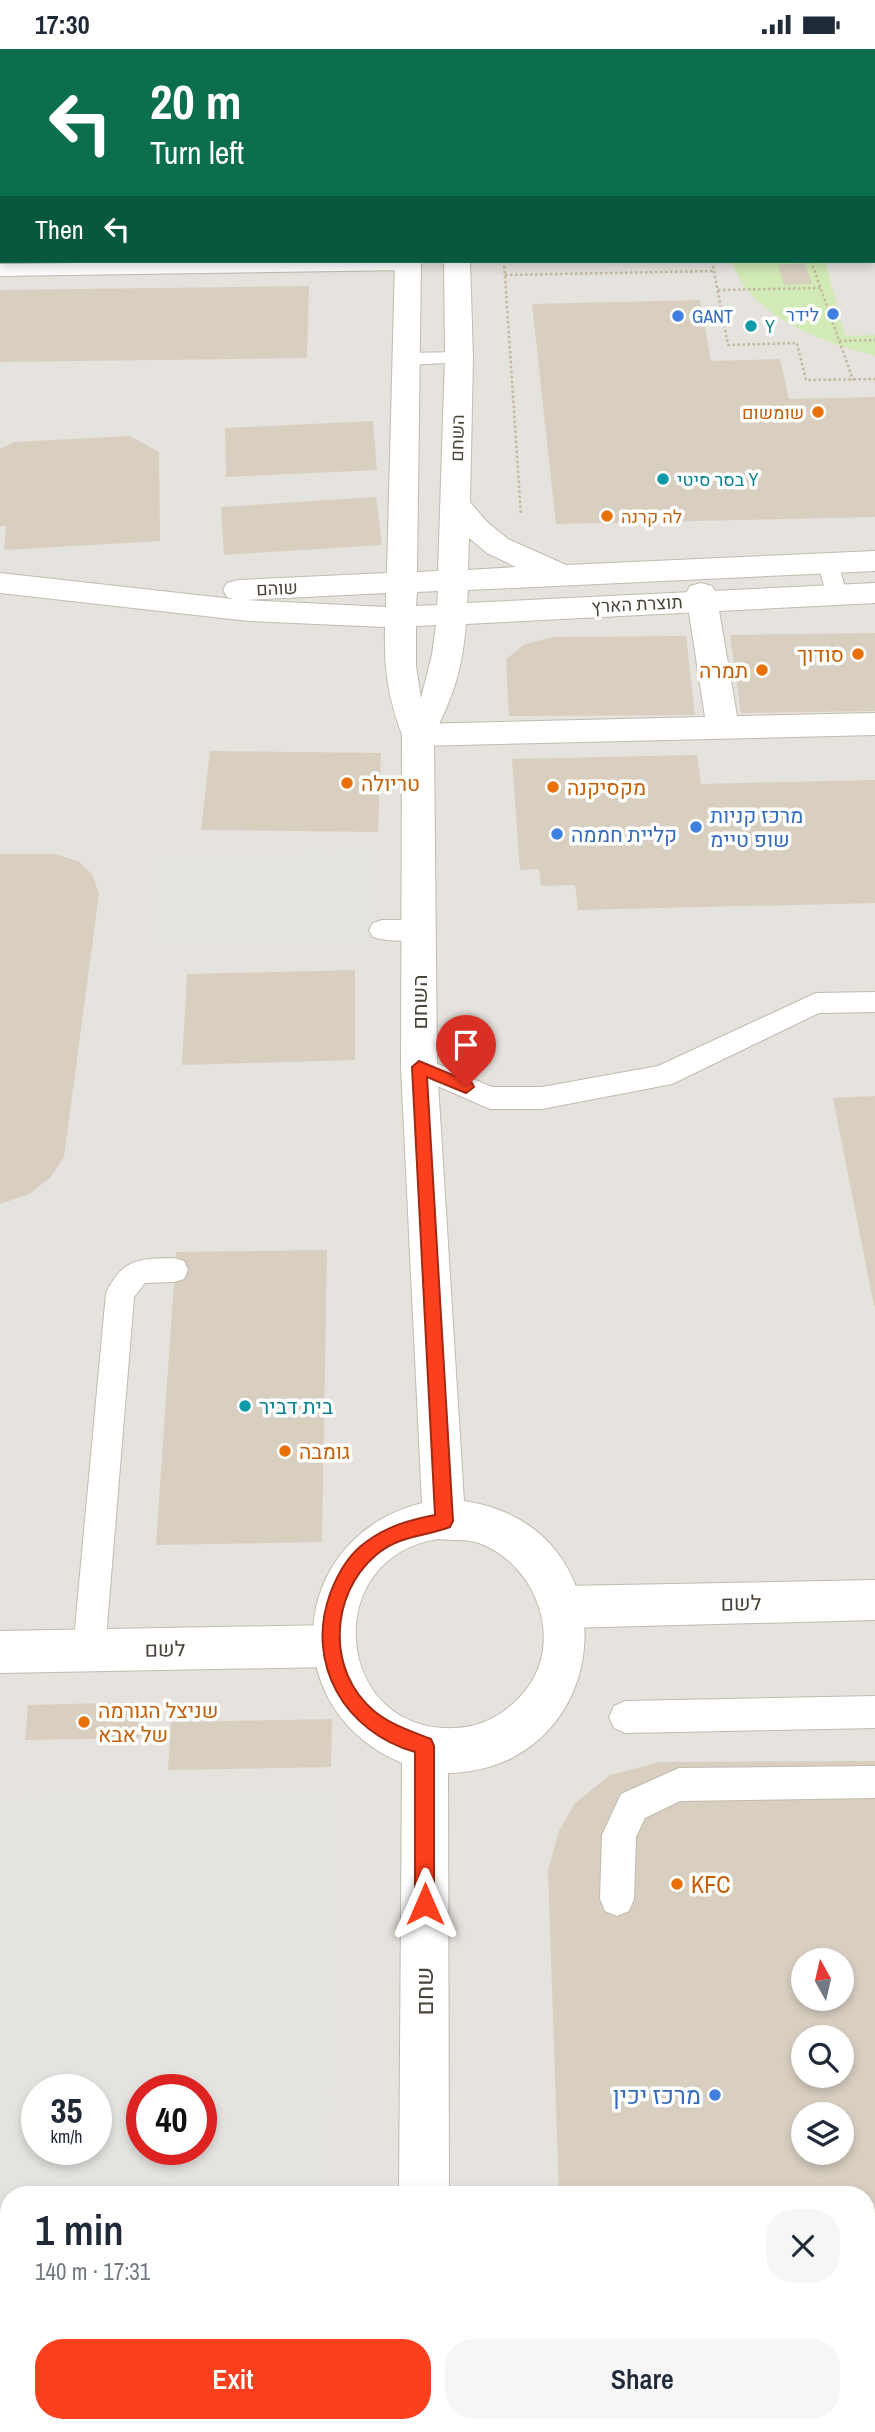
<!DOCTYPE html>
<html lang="en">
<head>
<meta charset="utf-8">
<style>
	:root { --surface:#fff; --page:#f6f6f7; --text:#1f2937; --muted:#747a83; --accent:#fc3f1d }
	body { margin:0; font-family:"Archivo Narrow",Heebo,sans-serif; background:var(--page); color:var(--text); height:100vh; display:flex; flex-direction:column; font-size:26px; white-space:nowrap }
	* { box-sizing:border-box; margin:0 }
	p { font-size:23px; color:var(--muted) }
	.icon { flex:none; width:38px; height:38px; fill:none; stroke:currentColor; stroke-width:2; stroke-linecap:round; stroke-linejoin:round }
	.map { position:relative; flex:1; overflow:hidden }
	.side { position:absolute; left:0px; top:2137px; width:875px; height:247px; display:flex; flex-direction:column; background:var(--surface); border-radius:28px 28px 0 0; box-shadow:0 4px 10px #0003 }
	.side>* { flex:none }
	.hud { position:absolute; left:0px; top:0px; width:875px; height:214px; box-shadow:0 4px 10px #0003; background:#0b6e4f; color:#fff; overflow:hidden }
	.needle { width:46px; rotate:352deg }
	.tools { position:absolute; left:791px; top:1899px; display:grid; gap:14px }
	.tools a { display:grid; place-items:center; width:63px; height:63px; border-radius:50%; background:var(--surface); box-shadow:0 4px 10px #0003; font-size:35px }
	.speed { position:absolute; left:21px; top:2025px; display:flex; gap:14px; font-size:35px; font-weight:700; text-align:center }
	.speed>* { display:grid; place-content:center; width:91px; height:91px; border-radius:50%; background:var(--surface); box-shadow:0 4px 10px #0003; line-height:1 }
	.speed small { font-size:18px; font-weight:400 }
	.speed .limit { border:10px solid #d22; background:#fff; color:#111 }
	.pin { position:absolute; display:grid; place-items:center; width:60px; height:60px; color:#fff; margin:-72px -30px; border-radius:50% 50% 50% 0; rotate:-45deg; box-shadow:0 0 7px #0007 }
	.pin .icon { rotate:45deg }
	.me { position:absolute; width:77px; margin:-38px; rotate:0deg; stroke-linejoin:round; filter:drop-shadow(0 0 5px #0008) }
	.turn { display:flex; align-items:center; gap:24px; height:147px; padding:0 35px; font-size:32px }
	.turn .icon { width:91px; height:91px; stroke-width:2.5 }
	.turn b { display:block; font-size:49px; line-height:60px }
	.then { display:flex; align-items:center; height:66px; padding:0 35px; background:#0003; gap:14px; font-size:26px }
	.round { display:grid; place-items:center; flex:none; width:74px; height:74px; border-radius:28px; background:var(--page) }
	.overview { display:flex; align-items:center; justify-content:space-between; height:119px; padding:0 35px }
	h1 { font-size:42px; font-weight:600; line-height:52px }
	.button { display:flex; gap:14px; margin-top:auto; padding:14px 35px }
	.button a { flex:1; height:80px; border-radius:28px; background:var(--accent); color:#fff; font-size:28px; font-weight:600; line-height:80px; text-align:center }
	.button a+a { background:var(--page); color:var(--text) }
	.status { display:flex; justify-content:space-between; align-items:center; height:49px; padding:0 35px; background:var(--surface); direction:ltr }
	.status svg { height:19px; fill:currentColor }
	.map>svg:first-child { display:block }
	.industrial { fill:#e6e2dd; fill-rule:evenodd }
	.green { fill:#d2eab5 }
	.parking { fill:#e5e3e0; fill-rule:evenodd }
	.building { fill:#d8cfc1; fill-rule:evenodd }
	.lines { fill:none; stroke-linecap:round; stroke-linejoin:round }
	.service-casing { stroke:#c2bbae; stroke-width:2 }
	.pedestrian-casing { stroke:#c2bbae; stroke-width:2 }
	.minor-casing { stroke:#c2bbae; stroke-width:2 }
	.tertiary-casing { stroke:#c2bbae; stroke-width:2 }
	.path-far1 { stroke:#c4b79f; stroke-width:2.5; stroke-dasharray:2.5 2.5; stroke-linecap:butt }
	.path { stroke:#c4b79f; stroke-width:5; stroke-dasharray:4.5 4.5; stroke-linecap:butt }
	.service { fill:#fff; fill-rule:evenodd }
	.pedestrian { fill:#fff; fill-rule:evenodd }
	.minor { fill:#fff; fill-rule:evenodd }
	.tertiary { fill:#fff; fill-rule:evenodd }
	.route { fill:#fc3f1d; stroke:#a42913; stroke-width:2 }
	.shop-dot { fill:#3f7fe0; stroke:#fff; stroke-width:2.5 }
	.culture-dot { fill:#0f9aa8; stroke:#fff; stroke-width:2.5 }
	.food-dot { fill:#e8710a; stroke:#fff; stroke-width:2.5 }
	.labels { text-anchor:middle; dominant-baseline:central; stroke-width:7; stroke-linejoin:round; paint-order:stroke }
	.far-shop-label { font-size:18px; fill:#366cbe; stroke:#fff; text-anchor:end }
	.far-culture-label { font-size:18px; fill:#0d838f; stroke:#fff; text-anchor:start }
	.far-food-label { font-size:18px; fill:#c56008; stroke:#fff; text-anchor:end }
	.far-street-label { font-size:18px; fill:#4b4439; stroke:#fff }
	.food-label { font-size:21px; fill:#c56008; stroke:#fff; text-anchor:start }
	.shop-label { font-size:21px; fill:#366cbe; stroke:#fff; text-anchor:start }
	.street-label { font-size:21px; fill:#4b4439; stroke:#fff }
	.culture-label { font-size:21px; fill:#0d838f; stroke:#fff; text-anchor:start }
	.near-food-label { font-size:24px; fill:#c56008; stroke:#fff; text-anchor:start }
	.near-street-label { font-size:24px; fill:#4b4439; stroke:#fff }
	.near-shop-label { font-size:24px; fill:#366cbe; stroke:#fff; text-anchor:end }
</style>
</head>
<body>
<div class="status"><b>17:30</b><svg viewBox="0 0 49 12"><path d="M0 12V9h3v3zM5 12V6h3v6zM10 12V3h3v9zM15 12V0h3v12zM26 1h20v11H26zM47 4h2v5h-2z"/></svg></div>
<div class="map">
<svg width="875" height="2383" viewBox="0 0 875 2383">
	<rect width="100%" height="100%" fill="#f6f3ec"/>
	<path class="industrial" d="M0 0H875V2383H0ZM2 2H873V212H2ZM803 1911H842V1950H803ZM803 1988H842V2026H803ZM37 2040H96V2100H37ZM142 2040H201V2100H142ZM803 2065H842V2104H803ZM9 2146H866V2375H9Z"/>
	<path class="green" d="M732 212H825L845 287 875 286V307C823 293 749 268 732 212Z"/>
	<path class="parking" d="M383 799 382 900 144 902 154 801Z
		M340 1739 334 2145 9 2146V2375H331V2383H0V1744ZM37 2040H96V2100H37ZM142 2040H201V2100H142Z"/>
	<path class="building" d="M805 214 812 235 784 236 778 216Z
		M309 237 307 309 0 313V241Z
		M700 251 711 312 780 310 789 350 875 348V468L556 475 532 255Z
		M373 372 377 421 226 428 225 379Z
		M130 387 159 403 160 492 4 501 6 477H0V400L15 393Z
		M376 448 382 496 224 506 221 458Z
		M875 584V662L741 664 730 586Z
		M686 587 695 666 509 667 506 610 525 595 554 588Z
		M210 702 381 704 378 783 201 781Z
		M697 706 701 735 875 731V854L578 861 575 836 541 837 539 820 520 821 512 710Z
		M0 805H55L78 812 92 825 99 845 64 1108 50 1129 29 1145 0 1155Z
		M355 921V1011L182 1016 187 925Z
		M875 1047V1257H874L833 1049Z
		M327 1201 322 1493 156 1496 176 1203Z
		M142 1653 140 1689 25 1691 28 1656Z
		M332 1670 331 1718 168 1721 171 1673Z
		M875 1712V2383H566V2375H866V2146H559L548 1821 559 1782 575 1754 610 1726 660 1713ZM803 1911H842V1950H803ZM803 1988H842V2026H803ZM803 2065H842V2104H803Z"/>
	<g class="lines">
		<defs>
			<path id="service" d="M140 0H156L157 2H139Z
				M186 0H203L204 2H187Z
				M241 212H415L417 215 408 221 0 227V215Z
				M459 303 466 305 469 309 466 313 406 316 399 314 396 310 399 306 406 304Z
				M829 508 837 510 847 546 844 551 836 553 828 551 818 515 821 510Z
				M382 871H418L427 874 431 881 427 888C411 893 389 893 373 888L369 881 373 874Z
				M875 943V963L819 964 672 1035 542 1060H490L410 1025 406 1018 410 1011 419 1007 492 1038H542L658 1017 816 944Z
				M174 1209 184 1212 188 1221 184 1230 174 1233 145 1234 134 1248 105 1601 100 1612 89 1616 78 1612 73 1601 106 1244C123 1209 139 1210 174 1209Z
				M875 1647V1679L625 1684 614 1679 609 1668 614 1657 625 1652Z
				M875 1717V1749L680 1752 645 1769 636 1788 634 1850 629 1862 617 1867 605 1862 600 1850 602 1786 621 1745 679 1719Z"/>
			<path id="pedestrian" d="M701 534 712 537 716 544 737 667 875 664V686L418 697 407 694 402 686 407 678 418 675 705 668 686 544 690 537Z"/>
			<path id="minor" d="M875 1531V1571L565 1579 550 1573 543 1558 550 1543 565 1537Z
				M330 1576 345 1582 352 1597 345 1612 330 1618 0 1624V1582Z"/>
			<path id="tertiary" d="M413 0H437V2H413Z
				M395 212H421L417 523 438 522 445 309 444 212H470L473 309 470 453 487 473 508 490 566 516 875 502V522L468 541 467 554 875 534V554L466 575C462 621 454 645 434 686L437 1018 464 1452C636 1477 618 1720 448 1724L449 2146H399L402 1714C274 1661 287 1488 422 1454L401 1018 402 686C388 647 384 620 385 578L249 572 0 544V524L233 550 227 548 223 541 227 534 238 531 387 524ZM469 489 487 504 516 518 468 521ZM438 542 437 556 416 557 417 543ZM386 544V558L245 551ZM436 576 432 606 421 649 416 617V577ZM438 1490C453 1492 469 1489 484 1496 535 1518 562 1587 530 1635 512 1661 486 1678 455 1679 334 1685 318 1508 438 1490Z
				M397 2375H451V2383H397Z"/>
		</defs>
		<use href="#service" class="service-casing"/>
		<use href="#pedestrian" class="pedestrian-casing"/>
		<use href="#minor" class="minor-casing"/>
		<use href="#tertiary" class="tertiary-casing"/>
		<path class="path-far1" d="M873 79 875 84
			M504 212 521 466
			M712 212 728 296 797 294 806 331 875 330
			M811 212 853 331
			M505 226 714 222
			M718 241 820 239
			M839 292 875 291"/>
		<path class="path" d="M513 2375 514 2383"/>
		<use href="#service" class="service"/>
		<use href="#pedestrian" class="pedestrian"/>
		<use href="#minor" class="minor"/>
		<use href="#tertiary" class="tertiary"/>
	</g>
	<path class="route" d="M419 1012 472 1034 474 1038 466 1044 427 1028 453 1472 450 1478C424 1488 399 1486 376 1506 330 1545 326 1622 374 1662 391 1676 411 1682 431 1690L434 1697V1855L431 1862 425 1865 418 1862 415 1855V1703C345 1683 305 1615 330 1545 337 1526 349 1505 366 1493 388 1477 409 1471 435 1466L412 1018Z"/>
	<g class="shop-dot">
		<circle cx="833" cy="265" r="7"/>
		<circle cx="678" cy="267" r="7"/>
		<circle cx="696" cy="778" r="7"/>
		<circle cx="557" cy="785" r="7"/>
		<circle cx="715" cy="2046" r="7"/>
	</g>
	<g class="culture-dot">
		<circle cx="751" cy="277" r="7"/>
		<circle cx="663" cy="430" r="7"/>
		<circle cx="245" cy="1357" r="7"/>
	</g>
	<g class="food-dot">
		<circle cx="818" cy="363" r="7"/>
		<circle cx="607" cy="467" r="7"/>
		<circle cx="858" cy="605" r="7"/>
		<circle cx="762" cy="621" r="7"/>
		<circle cx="347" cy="734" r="7"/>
		<circle cx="553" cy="738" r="7"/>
		<circle cx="285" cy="1402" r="7"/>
		<circle cx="84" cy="1673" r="7"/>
		<circle cx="677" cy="1835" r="7"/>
	</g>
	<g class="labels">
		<g class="far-shop-label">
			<text x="819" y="265">לידר</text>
			<text x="692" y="267" text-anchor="start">GANT</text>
		</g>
		<g class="far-culture-label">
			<text x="765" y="277">Y</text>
			<text x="677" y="430">בסר סיטי Y</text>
		</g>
		<g class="far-food-label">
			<text x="804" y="363">שומשום</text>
			<text x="621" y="467" text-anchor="start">לה קרנה</text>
		</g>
		<g class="far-street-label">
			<text transform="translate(457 389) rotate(-89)">השחם</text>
			<text transform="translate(277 539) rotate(-3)">שוהם</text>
			<text transform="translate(637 555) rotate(-3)">תוצרת הארץ</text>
		</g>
		<g class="food-label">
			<text x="844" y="605" text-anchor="end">סודוך</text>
			<text x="748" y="621" text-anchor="end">תמרה</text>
			<text x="361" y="734">טריולה</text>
			<text x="567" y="738">מקסיקנה</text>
			<text x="299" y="1402">גומבה</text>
			<text x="98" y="1661">שניצל הגורמה<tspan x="98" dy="24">של אבא</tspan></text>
		</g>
		<g class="shop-label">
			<text x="710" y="766">מרכז קניות<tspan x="710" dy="24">שופ טיימ</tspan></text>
			<text x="571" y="785">קליית חממה</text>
		</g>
		<g class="street-label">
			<text transform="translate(419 953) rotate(-90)">השחם</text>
			<text transform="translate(741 1554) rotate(-1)">לשם</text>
			<text transform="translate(165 1600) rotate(-1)">לשם</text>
		</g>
		<g class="culture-label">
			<text x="259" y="1357">בית דביר</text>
		</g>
		<g class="near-food-label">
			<text x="691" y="1835">KFC</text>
		</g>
		<g class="near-street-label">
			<text transform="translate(424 1942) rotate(-90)">שחם</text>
		</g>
		<g class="near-shop-label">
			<text x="701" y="2046">מרכז יכין</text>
		</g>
	</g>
</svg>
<div class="tools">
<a><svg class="needle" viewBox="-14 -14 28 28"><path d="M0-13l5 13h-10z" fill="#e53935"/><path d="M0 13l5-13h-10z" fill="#747a83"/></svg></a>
<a><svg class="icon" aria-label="search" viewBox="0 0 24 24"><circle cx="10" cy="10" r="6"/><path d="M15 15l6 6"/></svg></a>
<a><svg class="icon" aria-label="layers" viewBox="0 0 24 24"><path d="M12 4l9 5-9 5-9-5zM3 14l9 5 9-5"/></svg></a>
</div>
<div class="speed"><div>35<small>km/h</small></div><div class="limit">40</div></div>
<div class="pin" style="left:466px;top:1038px;background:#d93025"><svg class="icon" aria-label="arrive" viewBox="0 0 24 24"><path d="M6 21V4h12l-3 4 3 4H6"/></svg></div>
<svg class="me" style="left:425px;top:1855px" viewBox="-20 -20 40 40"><path d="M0-17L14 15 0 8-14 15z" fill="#fc3f1d" stroke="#fff" stroke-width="4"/></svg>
<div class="hud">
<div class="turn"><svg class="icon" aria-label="left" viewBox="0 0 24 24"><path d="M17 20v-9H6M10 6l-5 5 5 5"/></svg><div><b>20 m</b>Turn left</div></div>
<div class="then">Then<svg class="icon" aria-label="left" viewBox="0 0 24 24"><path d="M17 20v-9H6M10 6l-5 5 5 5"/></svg></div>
</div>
<section class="side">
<div class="overview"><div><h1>1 min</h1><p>140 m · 17:31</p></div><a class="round"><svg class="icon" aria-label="close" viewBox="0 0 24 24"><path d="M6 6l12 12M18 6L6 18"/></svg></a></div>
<div class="button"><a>Exit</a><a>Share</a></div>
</section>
</div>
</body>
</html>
